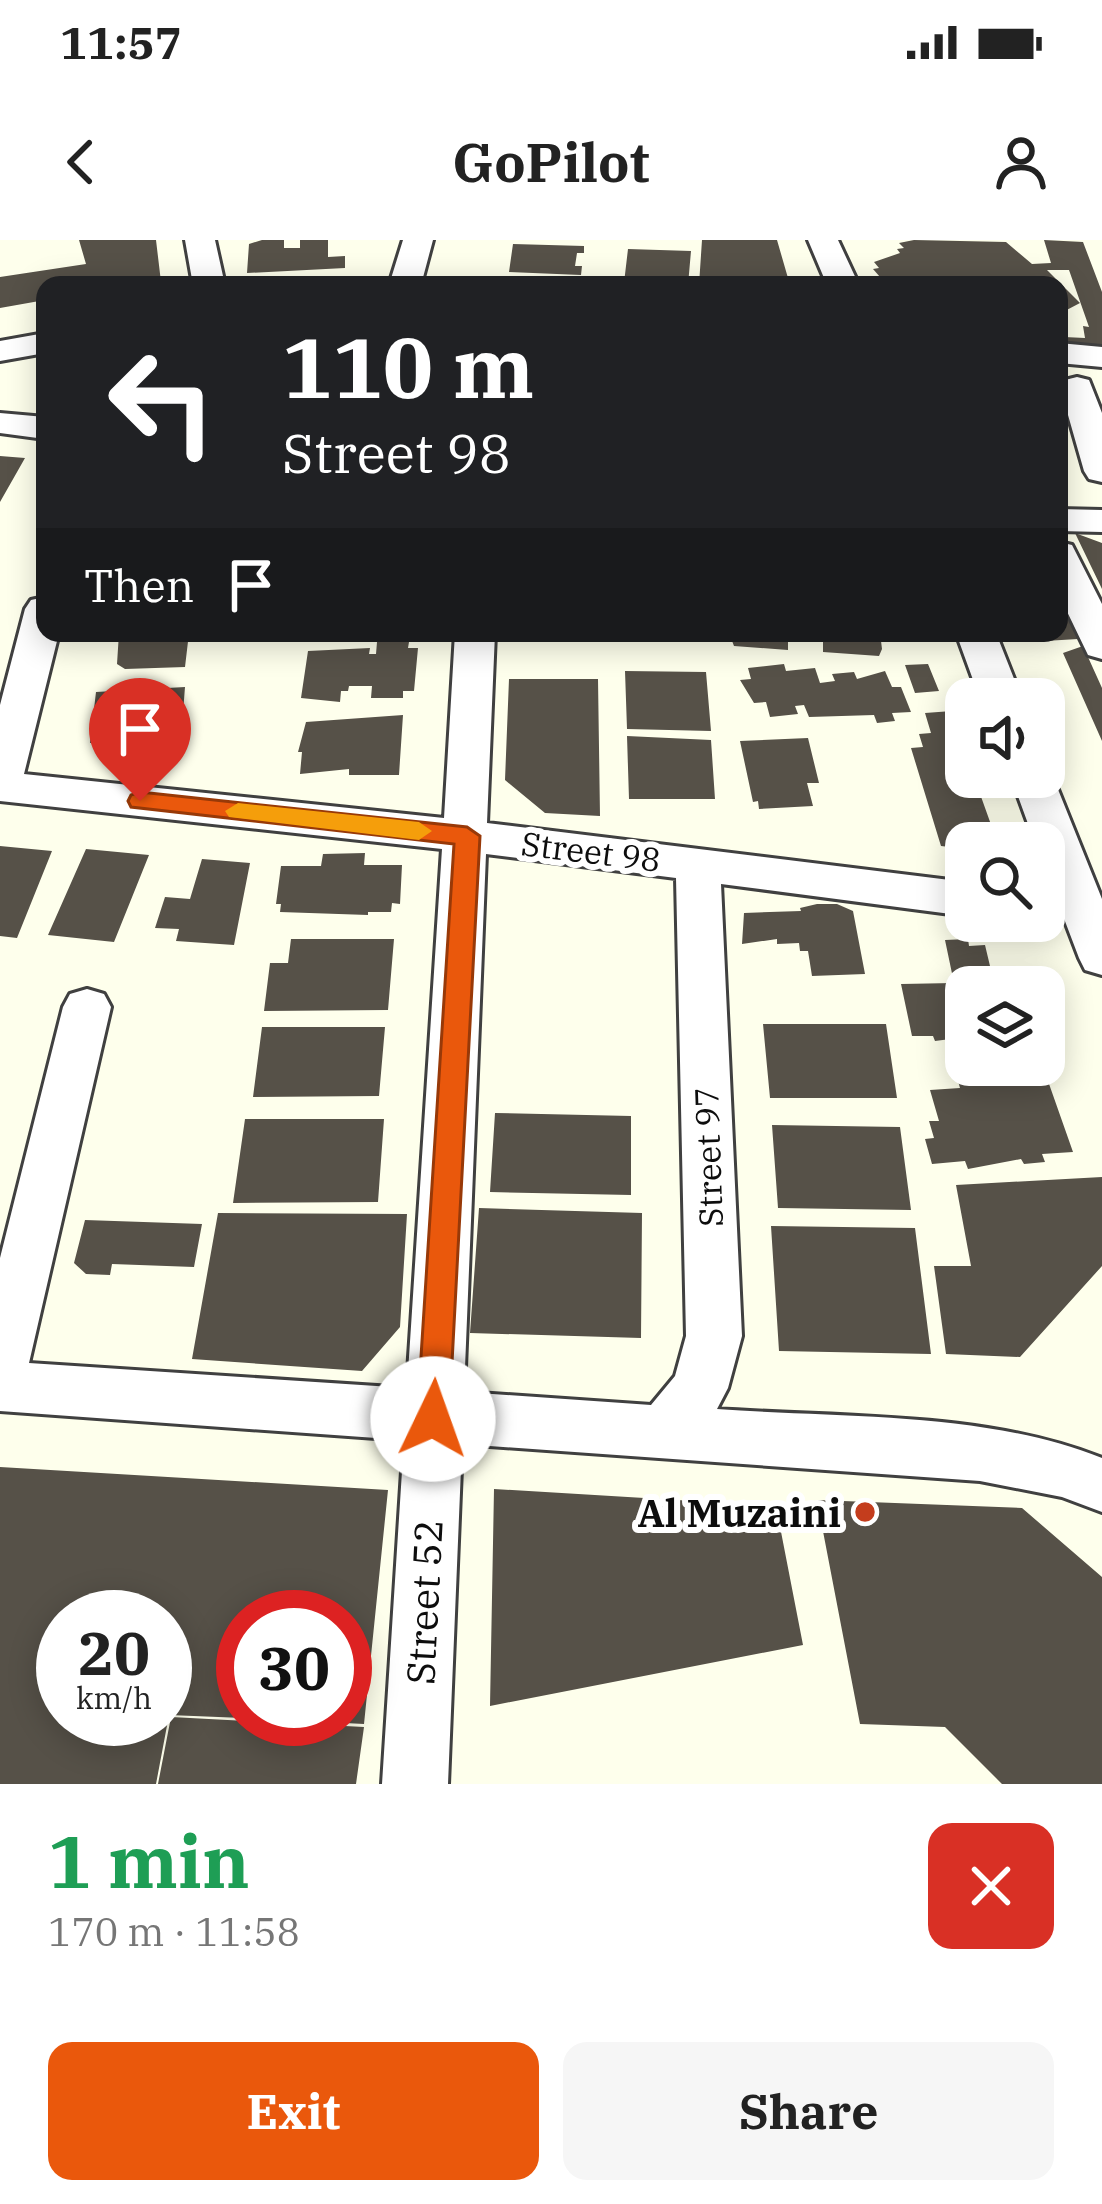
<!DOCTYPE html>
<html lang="en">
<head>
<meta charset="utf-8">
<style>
	:root { --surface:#fff; --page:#f6f6f6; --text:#222; --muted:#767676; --accent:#ea580c }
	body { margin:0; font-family:"IBM Plex Serif",serif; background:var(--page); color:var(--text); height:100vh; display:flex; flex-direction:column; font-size:45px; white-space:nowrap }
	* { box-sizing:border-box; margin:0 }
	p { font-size:39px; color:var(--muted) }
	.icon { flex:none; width:66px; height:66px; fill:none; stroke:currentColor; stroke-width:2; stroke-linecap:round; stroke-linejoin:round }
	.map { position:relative; height:1544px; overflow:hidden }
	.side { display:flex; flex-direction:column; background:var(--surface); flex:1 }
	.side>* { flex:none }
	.top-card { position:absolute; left:36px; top:36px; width:1032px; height:366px; border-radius:24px; box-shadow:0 6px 30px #0003; background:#202124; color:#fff; overflow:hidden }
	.tools { position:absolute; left:945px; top:438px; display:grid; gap:24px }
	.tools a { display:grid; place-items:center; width:120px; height:120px; border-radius:24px; background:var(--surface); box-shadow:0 6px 30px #0003; font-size:60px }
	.speed { position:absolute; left:36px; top:1350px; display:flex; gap:24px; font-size:60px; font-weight:700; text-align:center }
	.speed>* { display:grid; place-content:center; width:156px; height:156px; border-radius:50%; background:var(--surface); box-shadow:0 6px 30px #0003; line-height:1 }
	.speed small { font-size:30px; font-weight:400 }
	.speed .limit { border:18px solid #d22; background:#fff; color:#111 }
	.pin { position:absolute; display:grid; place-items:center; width:102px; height:102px; color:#fff; margin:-123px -51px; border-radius:50% 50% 50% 0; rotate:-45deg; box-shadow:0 0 12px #0007 }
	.pin .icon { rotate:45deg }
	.me { position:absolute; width:132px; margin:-66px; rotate:3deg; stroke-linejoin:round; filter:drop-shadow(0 0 9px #0008) }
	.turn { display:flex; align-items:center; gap:42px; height:252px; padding:0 48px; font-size:54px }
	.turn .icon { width:156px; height:156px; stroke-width:2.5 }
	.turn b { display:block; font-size:84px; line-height:102px }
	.then { display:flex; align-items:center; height:114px; padding:0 48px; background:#0003; gap:24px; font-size:45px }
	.round { display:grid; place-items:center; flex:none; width:126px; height:126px; border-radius:24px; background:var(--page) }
	.summary { display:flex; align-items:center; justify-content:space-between; height:204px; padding:0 48px }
	h1 { font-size:72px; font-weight:700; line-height:90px; color:#1e9e55 }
	.action { display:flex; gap:24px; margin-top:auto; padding:24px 48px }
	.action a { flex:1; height:138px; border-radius:24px; background:var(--accent); color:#fff; font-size:48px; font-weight:700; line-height:138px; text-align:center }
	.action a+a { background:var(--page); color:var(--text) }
	.status { display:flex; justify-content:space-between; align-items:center; height:84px; padding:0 60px; background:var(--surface); direction:ltr }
	.status svg { height:33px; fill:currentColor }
	header { display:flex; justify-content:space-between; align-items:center; height:156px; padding:0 48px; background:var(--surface); font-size:54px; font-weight:700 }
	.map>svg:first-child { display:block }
	.building { fill:#565148; fill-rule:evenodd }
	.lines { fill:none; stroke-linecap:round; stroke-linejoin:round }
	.minor-casing { stroke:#404040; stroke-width:6 }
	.minor { fill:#fff; fill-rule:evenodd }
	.route { fill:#ea580c; stroke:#983908; stroke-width:3 }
	.slow { fill:#f59e0b }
	.poi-dot { fill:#c43d1d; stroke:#fff; stroke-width:4.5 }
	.labels { text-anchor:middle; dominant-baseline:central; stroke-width:12; stroke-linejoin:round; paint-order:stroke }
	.street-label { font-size:33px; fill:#0d0d0d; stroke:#fff }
	.near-poi-label { font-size:39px; font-weight:bold; fill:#0d0d0d; stroke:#fff; text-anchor:end }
	.near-street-label { font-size:39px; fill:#0d0d0d; stroke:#fff }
</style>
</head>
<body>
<div class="status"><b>11:57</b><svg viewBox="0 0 49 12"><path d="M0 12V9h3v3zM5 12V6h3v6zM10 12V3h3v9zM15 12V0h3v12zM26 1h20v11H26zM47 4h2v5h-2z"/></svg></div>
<header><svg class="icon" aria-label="back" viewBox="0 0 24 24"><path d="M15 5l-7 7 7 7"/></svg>GoPilot<svg class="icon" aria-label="person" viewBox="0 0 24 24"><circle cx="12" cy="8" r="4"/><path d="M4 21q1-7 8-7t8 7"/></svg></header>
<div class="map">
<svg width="1102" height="1544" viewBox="0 0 1102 1544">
	<rect width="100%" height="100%" fill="#feffec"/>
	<path class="building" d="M79 0H156L161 42 45 45V60L0 68V37L86 24Z
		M262 0H284V8H300V0H328V17L345 16V28L247 33 249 4Z
		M702 0H777L790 45H699Z
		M914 0 1006 2 1032 24 1051 23 1044 0 1083 2 1102 52V111L1066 108 1064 97 1085 98 1083 86 1089 87 1069 30H1047L1080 63 1059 74V45H887L873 29 879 28 874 22 900 13 897 9 904 8 899 3Z
		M513 4 584 6V13H577L575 26H582L581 35 509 32Z
		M628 9 691 11 688 45 624 43Z
		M0 216 25 218 0 262Z
		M1075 293 1102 303V349Z
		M1059 357 1078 399 1028 402 1024 393H1059Z
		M119 393H189L185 427 125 429 117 424Z
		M729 393H880L882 409 879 416 823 412V402L788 400V410L734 406Z
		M377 402H409L408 408H418L414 451H403V458H371L372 446H349L348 451H341L340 462 301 458 308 411 370 408 369 414H376Z
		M1083 406 1102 448V501L1063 413Z
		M784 424 786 431 815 428 820 443 835 441 832 434 854 432 857 439 885 431 892 447H901L911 472 892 473 895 481 877 483 874 475 809 477 804 465 795 466 798 474 770 477 766 462 754 463 740 440 751 439 748 428Z
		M928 424 939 451 915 453 905 425Z
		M625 431 706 432 711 491 627 489Z
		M509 439H598L600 576 545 573 505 540Z
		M185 447 181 498 90 503 96 452Z
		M952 471 966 512V537H974L994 593 983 603H966V609L941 606 911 508 923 507 919 494 931 493 925 473Z
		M403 475 399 535H349V529L300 534 302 512H298L306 482Z
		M627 496 711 500 715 559H629Z
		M808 498 819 543H807L813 566 759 569 758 561 753 562 740 501Z
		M0 606 52 611 17 698 0 696Z
		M86 609 149 615 114 702 48 695Z
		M365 613 364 625H402L400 664 392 663 391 672H368V675L280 672 281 664H276L281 626H321L323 614Z
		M202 619 250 623 234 705 176 701 179 689 155 688 165 657 190 659Z
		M817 664H837L853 671 865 734 812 736 808 711H800L799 703 777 704V699L742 704 744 673 801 671 800 668Z
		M291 699H394L388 770 264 771 270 723H288Z
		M968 699 969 706 985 705 995 747H966V797L935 801 933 796H912L901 744 954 743 945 700Z
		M763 784H886L897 858H770Z
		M262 787H385L379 856 253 857Z
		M1019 835 1022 844 1048 841 1073 912 1042 914 1045 922 1024 924 1021 919 968 929 965 921 932 924 925 899 934 898 929 881H939L930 850 960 848 958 841Z
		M495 873 631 876V955L490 952Z
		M245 879H384L378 962 233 963Z
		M772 885 900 887 911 970 778 968Z
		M1102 937V1026L1020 1117 946 1114 934 1026H971L956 945Z
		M479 968 642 973 641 1098 470 1093Z
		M218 973 407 974 400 1087 362 1131 192 1119Z
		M85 980 202 984 194 1027 112 1024 110 1035 86 1034 74 1023Z
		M771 986 915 988 931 1114 779 1111Z
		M0 1227 388 1250 364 1484 345 1483V1377H243V1478L169 1475 156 1544H0ZM63 1377H165V1479H63Z
		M494 1249 776 1266 803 1405 490 1466Z
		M817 1260 1022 1268 1102 1337V1544H1002L945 1487 860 1484Z
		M171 1477 364 1487 356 1544H158Z"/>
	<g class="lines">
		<defs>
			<path id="minor" d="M185 0H215L225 45H193Z
				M403 0H433L421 45H389Z
				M808 0H838L859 45H827Z
				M45 93V113L0 121V101Z
				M1059 103 1102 107V127L1059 123Z
				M1077 137 1089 140 1102 173V242L1089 239 1084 231 1060 147 1065 140Z
				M0 173 45 177V199L0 193Z
				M1059 269 1102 270V292L1059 291Z
				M1059 302 1072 305 1102 364V419L1088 415 1059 355Z
				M45 357V393H59L24 534 444 578 455 393H495L487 583 966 642V676L721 644 742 1096 728 1148 717 1169C843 1178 983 1171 1102 1218V1272L1062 1257 980 1241 462 1204 448 1544H382L404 1200 0 1171V1018L63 767 70 754 87 749 104 754 111 767 29 1123 407 1148 442 609 0 561V465L25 369 31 360ZM486 614 676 638 686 1096 675 1136 651 1165 464 1152Z
				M956 393H996L1022 459H980Z
				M1044 526 1053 537 1102 659V735L1085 730 1079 718 1044 626V603H1035L1011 537H1044Z"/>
		</defs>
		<use href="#minor" class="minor-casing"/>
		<use href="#minor" class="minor"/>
	</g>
	<path class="route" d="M140 552 467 587 480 596 449 1179 445 1190 433 1194 422 1190 417 1179 454 604 131 567 128 561 131 555Z"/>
	<path class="slow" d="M238 563 419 582 432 591 419 600 229 577 225 571Z"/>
	<circle class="poi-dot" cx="865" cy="1272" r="12"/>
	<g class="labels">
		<g class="street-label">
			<text transform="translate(591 611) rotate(7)">Street 98</text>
			<text transform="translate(708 917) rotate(-92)">Street 97</text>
		</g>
		<g class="near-poi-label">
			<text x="841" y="1272">Al Muzaini</text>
		</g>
		<g class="near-street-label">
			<text transform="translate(424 1362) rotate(-87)">Street 52</text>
		</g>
	</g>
</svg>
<div class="tools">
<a><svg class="icon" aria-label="sound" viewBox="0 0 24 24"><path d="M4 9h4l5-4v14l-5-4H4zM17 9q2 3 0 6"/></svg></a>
<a><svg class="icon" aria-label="search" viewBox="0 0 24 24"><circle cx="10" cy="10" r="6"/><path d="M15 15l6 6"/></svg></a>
<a><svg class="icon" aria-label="layers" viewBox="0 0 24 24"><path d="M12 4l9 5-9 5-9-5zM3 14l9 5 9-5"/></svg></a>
</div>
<div class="speed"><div>20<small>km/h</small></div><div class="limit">30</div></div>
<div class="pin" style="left:140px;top:561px;background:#d93025"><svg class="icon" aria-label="arrive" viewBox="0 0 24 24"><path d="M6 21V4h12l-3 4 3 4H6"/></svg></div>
<svg class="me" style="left:433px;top:1179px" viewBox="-20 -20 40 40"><circle r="19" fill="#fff"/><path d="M0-13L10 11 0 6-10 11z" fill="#ea580c"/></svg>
<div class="top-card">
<div class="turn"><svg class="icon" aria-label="left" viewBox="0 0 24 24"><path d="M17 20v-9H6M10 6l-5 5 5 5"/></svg><div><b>110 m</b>Street 98</div></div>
<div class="then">Then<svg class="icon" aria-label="arrive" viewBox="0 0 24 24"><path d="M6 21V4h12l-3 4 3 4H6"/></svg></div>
</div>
</div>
<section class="side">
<div class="summary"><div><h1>1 min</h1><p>170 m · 11:58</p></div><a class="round" style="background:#d93025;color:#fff"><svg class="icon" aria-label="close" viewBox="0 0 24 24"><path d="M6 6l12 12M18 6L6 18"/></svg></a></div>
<div class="action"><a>Exit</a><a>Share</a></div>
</section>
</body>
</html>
